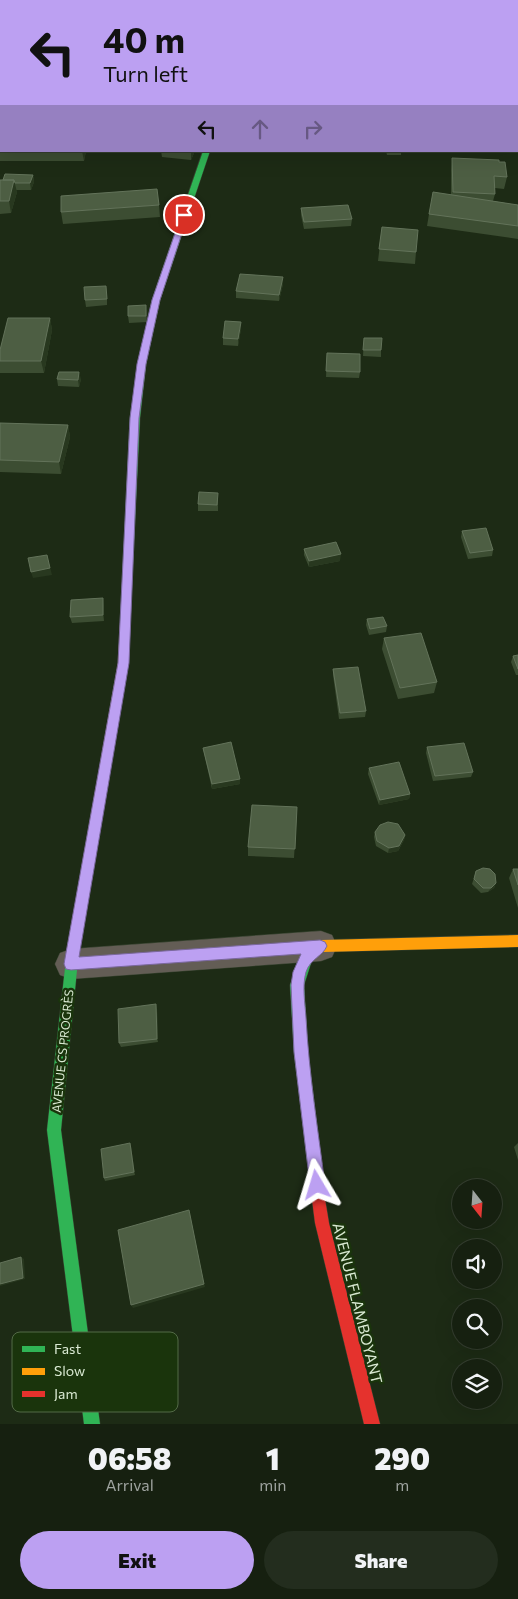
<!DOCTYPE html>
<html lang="en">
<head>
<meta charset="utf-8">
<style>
	:root { --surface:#162010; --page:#232d1e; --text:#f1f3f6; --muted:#9ea39f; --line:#353e30; --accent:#bca0f2 }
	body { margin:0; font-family:Commissioner,sans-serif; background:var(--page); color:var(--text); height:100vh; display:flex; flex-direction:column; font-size:19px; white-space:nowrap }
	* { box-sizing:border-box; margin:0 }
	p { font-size:16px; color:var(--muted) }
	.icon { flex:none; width:28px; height:28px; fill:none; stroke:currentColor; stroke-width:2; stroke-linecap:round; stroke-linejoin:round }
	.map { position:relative; height:1424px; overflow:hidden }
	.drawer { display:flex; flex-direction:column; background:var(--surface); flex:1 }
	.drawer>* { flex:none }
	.banner { position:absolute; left:0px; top:0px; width:519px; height:152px; box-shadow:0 5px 20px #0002,0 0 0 1px var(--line); background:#bca0f2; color:#111; overflow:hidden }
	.needle { width:32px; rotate:163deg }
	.tools { position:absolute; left:452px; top:1179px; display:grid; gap:10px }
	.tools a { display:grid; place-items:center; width:50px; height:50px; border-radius:50%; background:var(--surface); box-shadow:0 5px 20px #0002,0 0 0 1px var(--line); font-size:25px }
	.pin { position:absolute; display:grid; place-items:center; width:42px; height:42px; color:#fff; margin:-21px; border:2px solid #fff; border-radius:50%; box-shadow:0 1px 5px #0007 }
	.me { position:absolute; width:55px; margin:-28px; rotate:353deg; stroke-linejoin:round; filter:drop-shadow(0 0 4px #0008) }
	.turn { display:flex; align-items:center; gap:18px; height:105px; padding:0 20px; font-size:22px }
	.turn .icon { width:65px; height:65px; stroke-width:2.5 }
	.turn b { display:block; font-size:35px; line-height:42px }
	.lanes { display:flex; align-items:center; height:48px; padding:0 20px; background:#0003; justify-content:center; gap:25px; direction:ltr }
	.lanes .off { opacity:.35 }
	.eta { display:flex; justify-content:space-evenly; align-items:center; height:85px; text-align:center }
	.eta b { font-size:30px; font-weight:800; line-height:35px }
	.primary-button { display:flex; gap:10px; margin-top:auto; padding:10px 20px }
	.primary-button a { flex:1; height:58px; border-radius:30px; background:var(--accent); color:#111; font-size:20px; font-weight:800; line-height:58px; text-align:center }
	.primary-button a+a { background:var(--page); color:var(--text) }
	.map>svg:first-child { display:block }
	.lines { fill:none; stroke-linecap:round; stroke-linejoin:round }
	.street-casing { stroke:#384431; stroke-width:1 }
	.fast-casing { stroke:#384431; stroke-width:1 }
	.slow-casing { stroke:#384431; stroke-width:1 }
	.jam-casing { stroke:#384431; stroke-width:1 }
	.street { fill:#635d55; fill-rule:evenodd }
	.fast { fill:#30b455; fill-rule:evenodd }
	.slow { fill:#ff9f0a; fill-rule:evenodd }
	.jam { fill:#e5322d; fill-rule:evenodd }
	.wall { fill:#3c4d32 }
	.shaded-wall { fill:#28381f }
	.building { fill:#4d5e43; stroke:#63735a }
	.route { fill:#bca0f2; stroke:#7a689d }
	.labels { text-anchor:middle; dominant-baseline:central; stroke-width:5; stroke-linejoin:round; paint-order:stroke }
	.street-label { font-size:12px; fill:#d9e9d2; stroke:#1a340c }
	.near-street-label { font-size:15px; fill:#d9e9d2; stroke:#1a340c }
	.key { fill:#1a340c; stroke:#536a47; stroke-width:1 }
	.key-label { font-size:14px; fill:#d9e9d2 }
</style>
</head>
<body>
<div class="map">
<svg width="518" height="1424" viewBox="0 0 518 1424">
	<rect width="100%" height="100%" fill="#1d2b15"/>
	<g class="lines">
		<defs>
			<path id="street" d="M321 931 332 935 337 946 332 957 321 961 71 979 60 975 55 964 60 953 71 949Z"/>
			<path id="fast" d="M203 151H210L160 300 146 364 140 418 130 624 125 628 120 624 130 418 138 364 152 300Z
				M73 944 78 946 79 950 61 1130 100 1424H84L47 1130 67 950 68 946Z
				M313 946 318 948 320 952 318 956 312 960 304 985 308 1052 325 1192 323 1197 318 1199 313 1197 311 1192 294 1052 290 985 302 952Z"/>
			<path id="slow" d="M125 620 130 624 128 663 79 950 78 954 73 956 68 954 67 950 118 663 120 624Z
				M518 935V947L323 952 313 958 308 956 306 952 308 948 321 940Z"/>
			<path id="jam" d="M318 1185 323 1187 329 1223 380 1424H364L315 1223 311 1192 313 1187Z"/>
		</defs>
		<use href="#street" class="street-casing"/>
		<use href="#fast" class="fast-casing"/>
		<use href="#slow" class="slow-casing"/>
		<use href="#jam" class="jam-casing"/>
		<use href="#street" class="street"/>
		<use href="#fast" class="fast"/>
		<use href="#slow" class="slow"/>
		<use href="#jam" class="jam"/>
	</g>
	<path class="wall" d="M91 0H110L109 1H91Z
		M401 0H433V1H409Z
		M480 0 509 1H479Z
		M0 123H1V151H86L84 161H0Z
		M161 151H195L191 160 162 157Z
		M386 151H401V155H387Z
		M452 158 499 162 507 177 504 189 495 188V194L493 201 518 205V239L427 226 429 214 451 195V170Z
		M33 175 34 182 31 190H16L17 192 11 213 0 214V180Z
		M159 205 160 217 63 224 61 212Z
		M301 208 352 219 351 226 304 229 301 215Z
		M382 227 416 252 415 264 378 261Z
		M283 284 279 301 236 298V291Z
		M107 292V305L86 307 85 300Z
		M146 305 147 322 129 323 128 316Z
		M50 318 52 330 44 373H0V361Z
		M241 329 238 346 223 345V338Z
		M364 338 381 350V357L363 356Z
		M327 353 360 372 359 378 326 377Z
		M57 379H81L79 387 58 386Z
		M0 423 68 425 70 437 61 474 0 472Z
		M218 499V511H198V504Z
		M462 531 493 550 492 556 468 559 461 537Z
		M304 549 340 561 309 567 304 555Z
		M104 605V621L72 623 70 617Z
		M367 619 387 626 386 632 369 635 366 625Z
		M384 638 437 682 434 693 398 699 382 649Z
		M518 655V675H516L511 662 513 656Z
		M333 669 366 711 365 717 339 719 333 675Z
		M427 747 473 772 471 777 433 781 426 753Z
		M203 748 240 779V784L212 789 204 753Z
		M369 768 410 794 409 799 379 805 368 774Z
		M297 807 294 858 248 856V847Z
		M375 832 405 835 404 840 398 851 388 853 376 846 374 837Z
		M513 869H518V908L509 878Z
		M476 871 496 883 494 888 488 892 481 893 472 884Z
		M157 1008 158 1042 121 1047 119 1043Z
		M518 1143V1160L514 1147Z
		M131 1146 135 1175 105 1181 104 1178Z"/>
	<path class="shaded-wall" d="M82 151H86L84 161Z
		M191 151H195L191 160Z
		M33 175 34 182 31 190 30 183Z
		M14 180 17 192 11 213 9 201Z
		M283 277V284L279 301V295Z
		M50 318 52 330 44 373 41 361Z
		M241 322V329L238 346V339Z
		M79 372 81 379 79 387 78 380Z
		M68 425 70 437 61 474 59 462Z
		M341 554 340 561 309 567V561Z
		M47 555 52 575 33 578 31 572Z
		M103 598 104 605V621L103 615Z
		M240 779V784L212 789V784Z
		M410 794 409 799 379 805 380 800Z
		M405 835 404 840 398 851 388 853 389 848Z
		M496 883 494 888 488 892 491 888Z
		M156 1004 157 1008 158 1042 157 1039Z
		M130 1143 131 1146 135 1175 134 1172Z
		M189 1210 205 1287 133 1308 131 1305Z
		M21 1257 24 1259 25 1279 0 1286V1284Z"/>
	<path class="building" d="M134 0H146L145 1H134Z
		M148 0H171V1H147Z
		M199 0H232V1H199Z
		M381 0H395V1H381Z
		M484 0H509V1Z
		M0 123H1V136H0Z
		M0 136H1V149H0Z
		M452 158 499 160V162H505L507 177 494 176 495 194 453 192Z
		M5 174 33 175 30 183H15L14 180H3Z
		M0 180H14L9 201H0Z
		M157 189 159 205 61 212V196Z
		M433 192 518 205V226L429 214Z
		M348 205 352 219 304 222 301 208Z
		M382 227 418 230 416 252 379 249Z
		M240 274 283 277 279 295 236 291Z
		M106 286 107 299 85 300 84 287Z
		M146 305V316H128V306Z
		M8 318H50L41 361H0V350Z
		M225 321 241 322 238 339 223 338Z
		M364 338H382L381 350H363Z
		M327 353 360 354V372L326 371Z
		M59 372H79L78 380 57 379Z
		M0 423 68 425 59 462 0 460Z
		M199 492 218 493 217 505 198 504Z
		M486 528 493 550 470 553 462 531Z
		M336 542 341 554 309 561 304 549Z
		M47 555 50 568 31 572 28 558Z
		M103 598V615L70 617 71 600Z
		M383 617 387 626 370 629 367 619Z
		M421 633 437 682 400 688 384 638Z
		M518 655V669L513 656Z
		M358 667 366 711 340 713 333 669Z
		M231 742 240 779 212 784 203 748Z
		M464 743 473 772 435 776 427 747Z
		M399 762 410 794 380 800 369 768Z
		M252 805 297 807 295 849 248 847Z
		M388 822 398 824 405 835 399 846 389 848 377 841 375 832 380 825Z
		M483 868 490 869 495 874 496 883 491 888H483L474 879 476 871Z
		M513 869H518V885Z
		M156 1004 157 1039 119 1043 118 1009Z
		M130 1143 134 1172 104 1178 101 1149Z
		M189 1210 204 1284 131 1305 118 1230Z
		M21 1257 23 1278 0 1284V1263Z"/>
	<path class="route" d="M182 213 188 215 160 300 146 364 139 418 129 663 79 957 320 940 325 942 327 946C322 957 311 958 306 972 302 986 305 1003 306 1018 309 1074 318 1130 325 1185L323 1191 317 1193 312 1191 310 1185 294 1052 291 985 293 972 301 954 71 970 66 969 64 964 118 663 130 418 137 364 152 300Z"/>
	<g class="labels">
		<g class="street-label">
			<text transform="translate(62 1051) rotate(-84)">AVENUE CS PROGRÈS</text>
		</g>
		<g class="near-street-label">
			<text transform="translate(358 1303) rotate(76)">AVENUE FLAMBOYANT</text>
		</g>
	</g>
	<rect x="12" y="1332" width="166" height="80" rx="8" class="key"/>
	<rect x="22" y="1346" width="23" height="6" fill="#30b455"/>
	<rect x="22" y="1368" width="23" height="7" fill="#ff9f0a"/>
	<rect x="22" y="1391" width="23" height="6" fill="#e5322d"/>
	<g class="key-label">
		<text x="54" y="1354">Fast</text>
		<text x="54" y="1376">Slow</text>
		<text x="54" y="1399">Jam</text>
	</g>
</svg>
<div class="tools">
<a><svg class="needle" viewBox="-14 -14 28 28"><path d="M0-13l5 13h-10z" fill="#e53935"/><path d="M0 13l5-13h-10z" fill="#9ea39f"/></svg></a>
<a><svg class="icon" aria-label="sound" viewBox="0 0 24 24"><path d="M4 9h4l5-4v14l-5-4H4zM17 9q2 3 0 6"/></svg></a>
<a><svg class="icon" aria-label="search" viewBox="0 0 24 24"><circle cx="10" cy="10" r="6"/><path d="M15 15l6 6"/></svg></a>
<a><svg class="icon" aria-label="layers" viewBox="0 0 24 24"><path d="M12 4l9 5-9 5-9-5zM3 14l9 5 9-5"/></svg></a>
</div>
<div class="pin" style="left:184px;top:215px;background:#d93025"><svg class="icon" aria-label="arrive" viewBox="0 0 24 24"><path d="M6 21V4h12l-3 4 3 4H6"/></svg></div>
<svg class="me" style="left:317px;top:1185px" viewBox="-20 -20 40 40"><path d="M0-17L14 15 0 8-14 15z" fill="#bca0f2" stroke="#fff" stroke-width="4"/></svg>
<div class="banner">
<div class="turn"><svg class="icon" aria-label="left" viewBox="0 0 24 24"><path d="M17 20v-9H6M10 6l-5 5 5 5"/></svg><div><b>40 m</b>Turn left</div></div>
<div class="lanes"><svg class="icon" aria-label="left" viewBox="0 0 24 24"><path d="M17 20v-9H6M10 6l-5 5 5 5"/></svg><svg class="icon off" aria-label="ahead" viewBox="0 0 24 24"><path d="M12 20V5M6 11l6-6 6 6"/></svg><svg class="icon off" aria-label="right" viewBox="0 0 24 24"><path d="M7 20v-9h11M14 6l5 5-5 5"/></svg></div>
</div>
</div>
<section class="drawer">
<div class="eta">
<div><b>06:58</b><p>Arrival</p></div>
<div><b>1</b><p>min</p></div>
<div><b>290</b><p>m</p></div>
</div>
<div class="primary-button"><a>Exit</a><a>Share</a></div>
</section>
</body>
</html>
